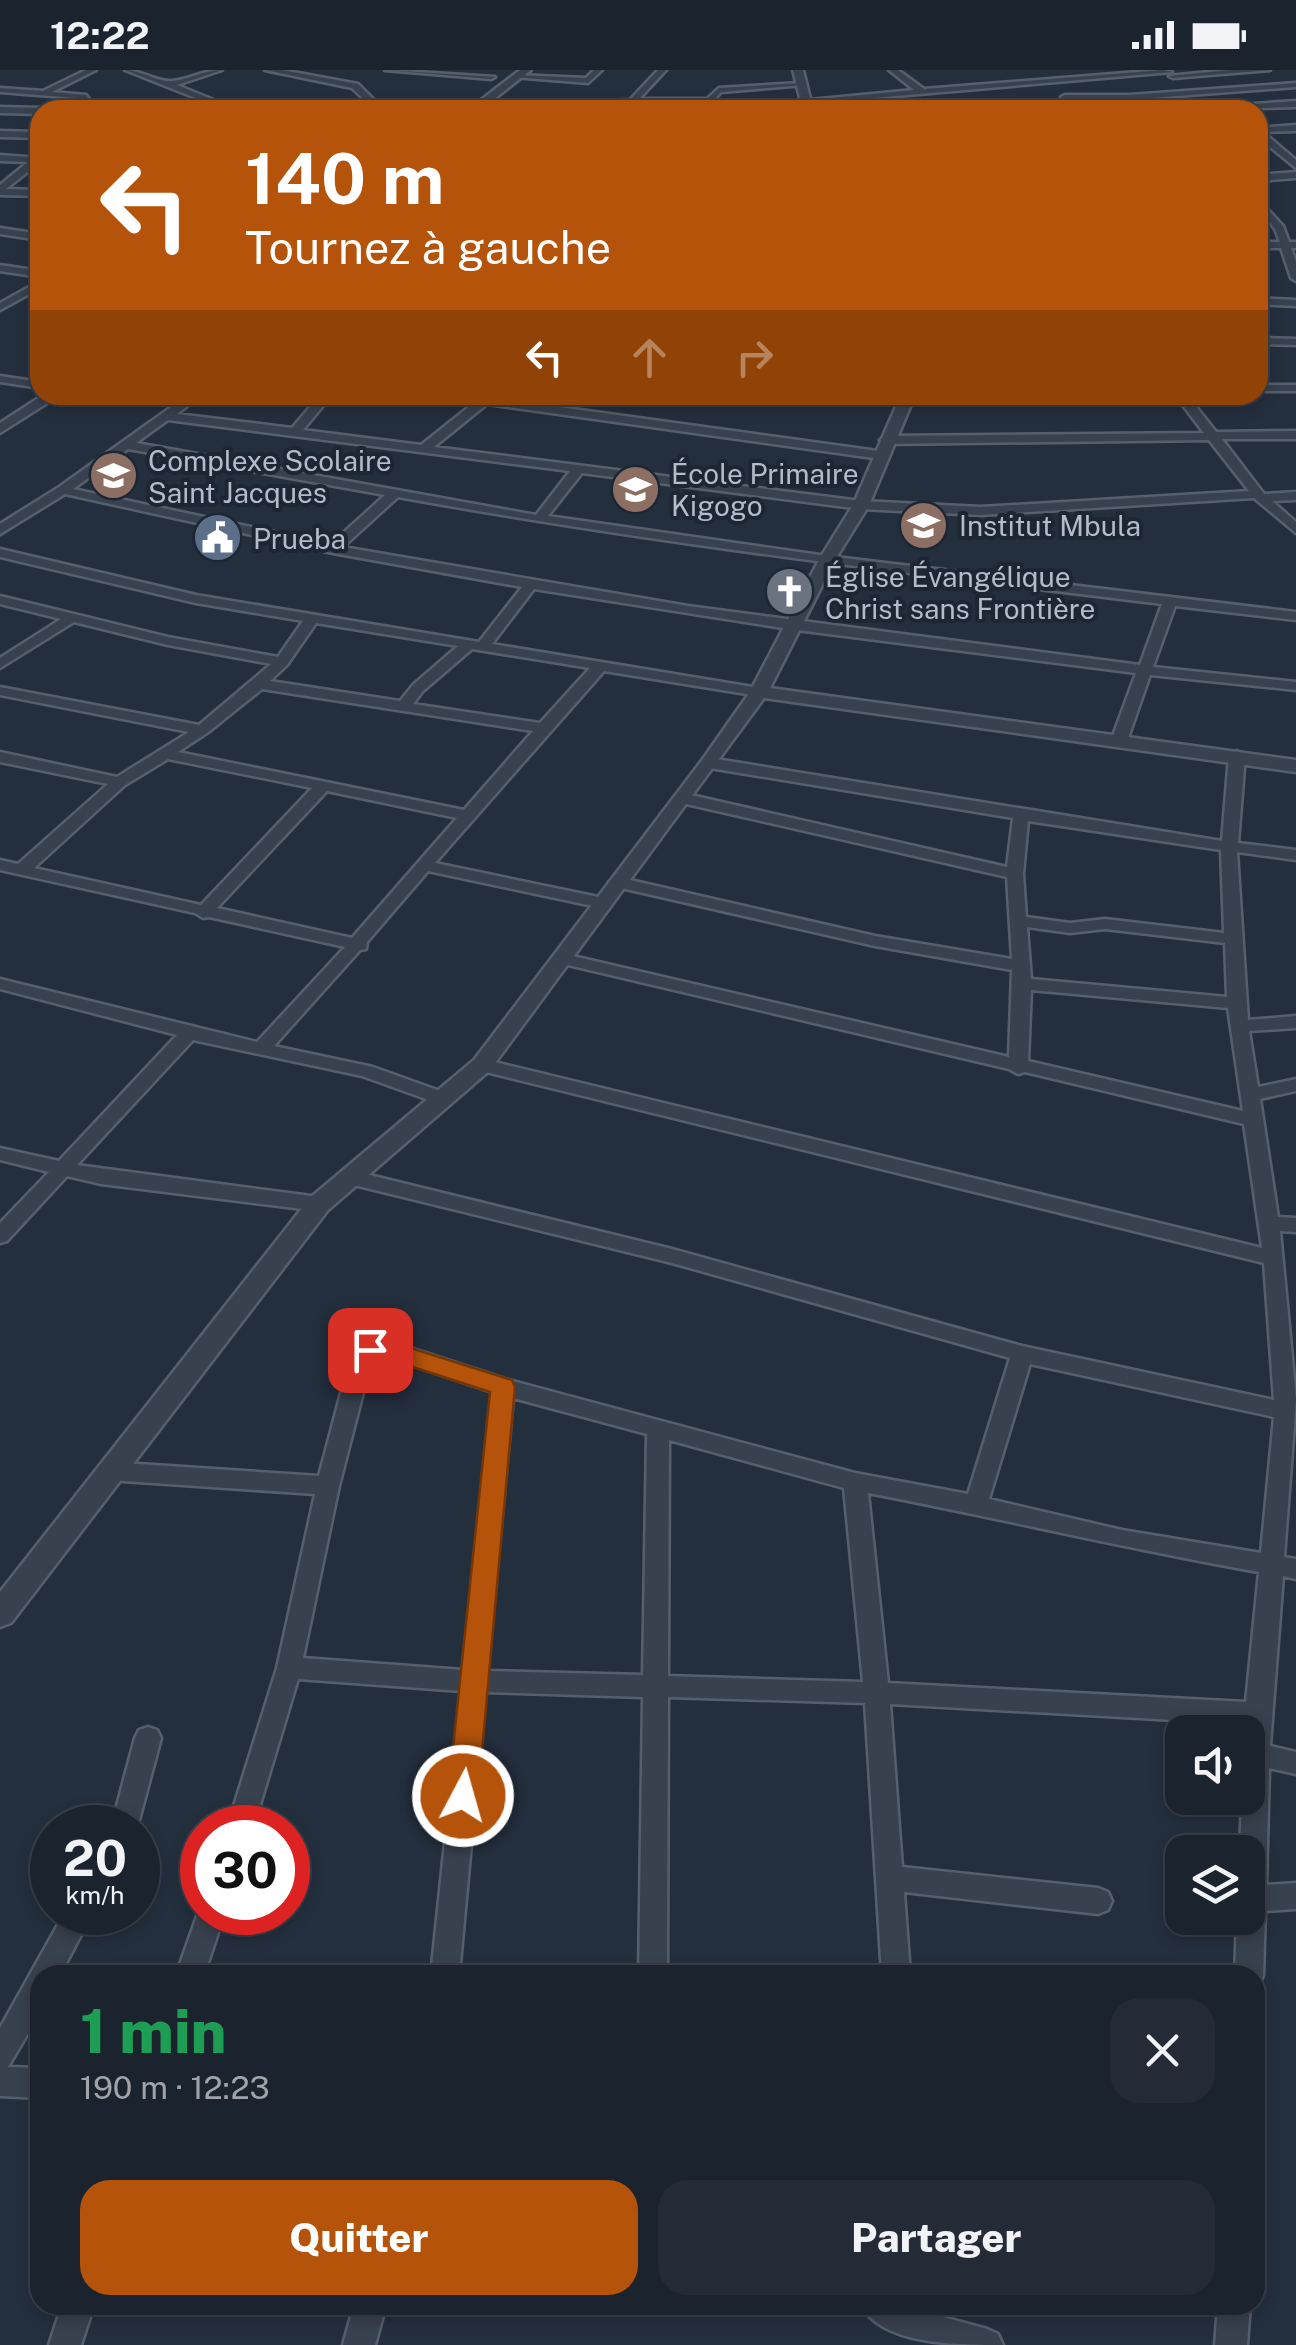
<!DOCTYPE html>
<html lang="fr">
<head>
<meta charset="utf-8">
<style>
	:root { --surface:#1b232e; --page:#242b36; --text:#f1f3f6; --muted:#a0a4aa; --line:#39404a; --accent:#b45309 }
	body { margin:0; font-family:"Public Sans",sans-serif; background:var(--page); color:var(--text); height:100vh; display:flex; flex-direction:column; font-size:38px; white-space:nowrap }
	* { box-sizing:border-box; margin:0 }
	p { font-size:32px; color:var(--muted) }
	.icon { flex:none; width:55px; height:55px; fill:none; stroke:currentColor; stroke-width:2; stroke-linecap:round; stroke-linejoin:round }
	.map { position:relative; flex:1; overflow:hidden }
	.panel { position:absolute; left:30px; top:1895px; width:1235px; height:350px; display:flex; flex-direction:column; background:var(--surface); border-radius:30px; box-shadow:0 5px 15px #0003,0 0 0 2px var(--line) }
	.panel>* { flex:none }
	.banner { position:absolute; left:30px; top:30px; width:1238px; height:305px; border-radius:30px; box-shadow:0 5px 15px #0003,0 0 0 2px var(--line); background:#b45309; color:#fff; overflow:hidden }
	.buttons { position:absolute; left:1165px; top:1645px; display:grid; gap:20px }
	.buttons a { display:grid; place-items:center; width:100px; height:100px; border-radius:20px; background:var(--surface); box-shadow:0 5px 15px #0003,0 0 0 2px var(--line); font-size:50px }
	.speed { position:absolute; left:30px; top:1735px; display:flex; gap:20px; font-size:50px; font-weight:700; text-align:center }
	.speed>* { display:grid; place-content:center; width:130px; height:130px; border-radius:50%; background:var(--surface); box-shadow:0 5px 15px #0003,0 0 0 2px var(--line); line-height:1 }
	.speed small { font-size:25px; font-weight:400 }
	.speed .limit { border:15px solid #d22; background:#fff; color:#111 }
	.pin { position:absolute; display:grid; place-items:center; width:85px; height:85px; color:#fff; margin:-42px; border-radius:20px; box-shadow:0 5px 15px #0006 }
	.me { position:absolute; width:110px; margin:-55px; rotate:6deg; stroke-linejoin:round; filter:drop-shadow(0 0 8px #0008) }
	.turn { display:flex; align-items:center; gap:35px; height:210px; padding:0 50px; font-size:45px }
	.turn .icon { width:130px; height:130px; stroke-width:2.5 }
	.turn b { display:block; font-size:70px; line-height:85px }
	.lanes { display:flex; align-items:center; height:95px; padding:0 50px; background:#0003; justify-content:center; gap:50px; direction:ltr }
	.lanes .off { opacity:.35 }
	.round { display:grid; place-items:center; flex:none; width:105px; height:105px; border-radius:30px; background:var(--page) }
	.headline { display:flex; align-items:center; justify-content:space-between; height:170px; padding:0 50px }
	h1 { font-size:60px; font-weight:800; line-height:75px; color:#1e9e55 }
	.cta { display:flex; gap:20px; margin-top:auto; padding:20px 50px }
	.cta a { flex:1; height:115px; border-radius:30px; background:var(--accent); color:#fff; font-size:40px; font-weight:800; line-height:115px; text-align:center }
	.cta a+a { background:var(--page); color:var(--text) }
	.status { display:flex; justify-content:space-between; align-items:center; height:70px; padding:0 50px; background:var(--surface); direction:ltr }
	.status svg { height:28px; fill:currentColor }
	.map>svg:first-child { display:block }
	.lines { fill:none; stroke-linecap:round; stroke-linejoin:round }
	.minor-casing { stroke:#565f6c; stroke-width:5 }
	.tertiary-casing { stroke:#565f6c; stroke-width:5 }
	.minor { fill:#38414e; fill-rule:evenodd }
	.tertiary { fill:#38414e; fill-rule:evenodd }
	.route { fill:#b45309; stroke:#753606; stroke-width:2.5 }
	.labels { text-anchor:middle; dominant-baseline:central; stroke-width:8; stroke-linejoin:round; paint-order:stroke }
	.far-poi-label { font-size:28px; fill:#b4bcc9; stroke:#1d2633; text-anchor:start }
</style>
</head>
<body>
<div class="status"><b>12:22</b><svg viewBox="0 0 49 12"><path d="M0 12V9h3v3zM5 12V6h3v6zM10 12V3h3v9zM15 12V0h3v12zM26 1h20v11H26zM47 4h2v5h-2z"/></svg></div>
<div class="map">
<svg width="1296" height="2275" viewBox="0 0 1296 2275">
	<rect width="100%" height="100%" fill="#242f3e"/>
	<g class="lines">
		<defs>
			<path id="minor" d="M86 0H96L52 22 86 25 89 29 0 22V18L43 21Z
				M125 0C141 0 158 13 173 11 190 9 204 0 222 0L177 15 238 40H226Z
				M265 0H282L358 14 384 40H375L352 18Z
				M385 0 495 7 491 9Z
				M594 0H602L588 13 513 7 517 5 586 8Z
				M658 0H666L639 29H707L719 18 800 13 804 15 721 22 709 35 411 40 630 30Z
				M889 0H898L924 19 1163 0 1172 2 804 34 800 31 914 20Z
				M1229 0H1270L1173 8 1169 6Z
				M1296 13V17L1138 29 1151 40H1142L1128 29H1069L1068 40H976L1061 33V27L1065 25H1130Z
				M1296 31V37L1220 39 1224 36Z
				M943 36 973 40H939Z
				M0 37 40 38 44 40H40V44L0 43Z
				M1296 55V61L1263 62 1296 90V98L1258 67V58Z
				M0 61 40 62V68L0 67Z
				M0 85 40 88V92L6 119 40 120V126L0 125V115L28 92 0 91Z
				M1296 102V108L1258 111V105Z
				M1258 129 1283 156 1289 172H1296V178H1291L1296 192V211L1291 208 1281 178H1258V172H1280L1275 159 1258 137Z
				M0 158 40 164V170L0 164Z
				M0 195 40 201V207L0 201Z
				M40 211V218L0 240V233Z
				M1258 228 1296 230V236L1258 234Z
				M1258 268 1296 269V275L1258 274Z
				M0 306 40 312V318L0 312Z
				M1258 315H1296V321H1258Z
				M188 325H201L177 344 292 358 320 325H332L303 360 421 375 480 328 497 325 494 328 885 382V388L881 389 487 334 434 377 861 431 981 437 1249 421 1209 370 886 374 880 370 886 366 1204 363 1175 325H1187L1216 362 1296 361V369H1222L1264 424 1296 422V430L1272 431 1296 452V463L1254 428 981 445 861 439 582 403 548 446 827 486 1296 542V550L1175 536 1153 597 1296 612V620L1150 605 1127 671 1119 676 1111 671 1136 603 789 559 534 519 492 574 759 618 766 622 759 626 604 601 435 793 608 829V837L602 838 428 801 367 872 366 879 360 880 274 976 373 997 451 1025 453 1029 451 1033H437L362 1006 193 970 77 1095 319 1127 329 1134 326 1139 319 1141 101 1114 67 1106 7 1171 0 1173V1153L49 1102 0 1090V1078L59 1091 177 965 0 919V909L257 972 345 877 209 847 203 848 195 843 0 800V790L18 794 108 714 0 692V682L117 707 189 662 0 625V617L199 655 271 594 168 575 74 552 0 598V588L61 549 0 534V526L168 567 278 587 303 551 196 533 0 487V479L196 525 479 572 522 517 333 483 65 424 0 464V454L59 417ZM168 350 570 401 536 445 136 373ZM128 379 385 425 331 474 73 419ZM398 427C651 473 906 503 1162 534L1140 595 688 536 343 477ZM316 553 458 576 413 615 400 631 270 611 287 595ZM472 579 590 598 540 653 413 634 423 621ZM262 619 533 661 464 740 178 682 207 663ZM168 689 312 718 201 835 34 798 125 715ZM327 721 457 748 352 868 217 838Z
				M1237 681 1245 686 1238 773 1296 780V790L1237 782 1248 950 1296 946V958L1249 961 1258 1017 1296 1009V1021L1260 1029 1278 1147 1296 1148V1162L1280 1161 1296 1329 1284 1487 1296 1489V1509L1283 1506 1270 1676 1296 1682V1704L1269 1698 1266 1815 1296 1813V1839L1265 1841 1263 1905 1259 1915 1255 1916V1905H1235L1237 1848H1248V1782H1240L1242 1728H1248L1245 1654 890 1634 902 1797 1098 1818 1108 1822 1112 1831 1108 1840 1098 1844 904 1822 910 1905H882L865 1633 668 1627 667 1905H639L643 1627 485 1622 459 1905H431L461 1621 298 1609 253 1758H227L277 1598 315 1424 108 1410 100 1407 97 1401 100 1395 108 1392 319 1406 350 1289 362 1274 382 1269 505 1309 855 1403 968 1424 1010 1288 672 1193 342 1112 339 1107 342 1102 349 1100 672 1179 1022 1276 1274 1330 1264 1193 482 1001 473 995 482 989 1262 1178 1244 1054 1025 1002 1018 1004 1009 999 564 894 555 889 564 884 1009 987 1012 900 875 876 617 817 609 812 617 807 875 866 1012 889 1007 807 682 733 674 728 682 723 1007 797 1013 748 710 698 702 693 710 688 1222 771 1229 686ZM1028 751 1221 780 1224 863 1105 849 1070 853 1026 847 1023 804ZM1027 857 1070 863 1105 859 1225 873 1227 927 1031 909ZM1031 920 1228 938 1243 1041 1028 991ZM382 1285 492 1322 463 1600 303 1588 339 1416 371 1292ZM1030 1294 1274 1347 1261 1483 1122 1460 989 1429ZM513 1328 647 1364 643 1605 487 1601ZM669 1370 844 1418 863 1612 668 1606ZM868 1423C999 1448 1128 1479 1259 1502L1246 1632 888 1613Z
				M148 1657 157 1660 161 1668 137 1758H111L135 1668 139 1660Z
				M202 1832V1842H225L204 1905H176Z
				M65 1842H93L60 1905H40V1943L8 1997 40 1998V2028L0 2026V1958Z
				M62 2235H94L81 2275H49Z
				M354 2235H386L375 2275H343Z
				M861 2235H899L987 2259 998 2264 1003 2275C958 2275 882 2275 861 2235Z
				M1218 2235H1250L1247 2275H1215Z"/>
			<path id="tertiary" d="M520 0H531L480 40H468Z
				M793 0H803L813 40H803Z
				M43 325H60L0 363V353Z
				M901 325H915L869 435 835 490 770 618 1296 690V702L764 628 490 1000 328 1140 11 1553 0 1557V1522L310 1128 474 990 703 689 750 622 819 490 853 435Z"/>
		</defs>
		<use href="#minor" class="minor-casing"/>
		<use href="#tertiary" class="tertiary-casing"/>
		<use href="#minor" class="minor"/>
		<use href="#tertiary" class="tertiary"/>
	</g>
	<path class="route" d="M382 1269 512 1310 515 1317 478 1726 474 1736 463 1740 453 1736 448 1726 490 1322 382 1287 362 1286 358 1280 362 1274Z"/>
	<defs>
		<symbol id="school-disc" viewBox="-11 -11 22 22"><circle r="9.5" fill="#8d6e63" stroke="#1d2633"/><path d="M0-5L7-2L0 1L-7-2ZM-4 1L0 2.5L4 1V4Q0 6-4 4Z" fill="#fff"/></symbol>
		<symbol id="civic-disc" viewBox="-11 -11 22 22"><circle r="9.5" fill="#5c6f8a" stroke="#1d2633"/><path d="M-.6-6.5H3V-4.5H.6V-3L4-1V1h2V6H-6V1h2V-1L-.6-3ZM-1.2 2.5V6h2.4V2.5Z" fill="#fff"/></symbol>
		<symbol id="church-disc" viewBox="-11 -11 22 22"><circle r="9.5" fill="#6b7280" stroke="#1d2633"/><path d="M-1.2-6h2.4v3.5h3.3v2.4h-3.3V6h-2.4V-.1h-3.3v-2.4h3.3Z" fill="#fff"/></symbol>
	</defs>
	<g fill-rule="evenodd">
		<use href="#school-disc" x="86" y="378" width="55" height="55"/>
		<use href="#school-disc" x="608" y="392" width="55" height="55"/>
		<use href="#school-disc" x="896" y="428" width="55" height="55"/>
		<use href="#civic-disc" x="190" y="440" width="55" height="55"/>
		<use href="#church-disc" x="762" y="494" width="55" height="55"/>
	</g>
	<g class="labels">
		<g class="far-poi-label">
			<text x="148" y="390">Complexe Scolaire<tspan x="148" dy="32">Saint Jacques</tspan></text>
			<text x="671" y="403">École Primaire<tspan x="671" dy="32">Kigogo</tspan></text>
			<text x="959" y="455">Institut Mbula</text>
			<text x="253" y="468">Prueba</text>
			<text x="825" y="506">Église Évangélique<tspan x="825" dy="32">Christ sans Frontière</tspan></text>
		</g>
	</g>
</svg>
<div class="buttons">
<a><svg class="icon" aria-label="sound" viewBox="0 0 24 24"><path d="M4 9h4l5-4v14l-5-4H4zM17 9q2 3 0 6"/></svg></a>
<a><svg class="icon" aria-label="layers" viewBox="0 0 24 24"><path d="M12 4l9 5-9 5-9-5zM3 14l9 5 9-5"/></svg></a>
</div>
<div class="speed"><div>20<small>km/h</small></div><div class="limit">30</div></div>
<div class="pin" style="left:370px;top:1280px;background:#d93025"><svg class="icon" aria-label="arrive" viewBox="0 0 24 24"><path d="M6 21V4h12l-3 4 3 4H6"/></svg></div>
<svg class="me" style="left:463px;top:1726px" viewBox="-20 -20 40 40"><circle r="17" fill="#b45309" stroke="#fff" stroke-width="3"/><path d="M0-11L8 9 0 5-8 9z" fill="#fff"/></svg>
<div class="banner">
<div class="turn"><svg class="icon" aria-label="left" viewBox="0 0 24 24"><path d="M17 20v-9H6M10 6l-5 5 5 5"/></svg><div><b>140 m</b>Tournez à gauche</div></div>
<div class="lanes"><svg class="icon" aria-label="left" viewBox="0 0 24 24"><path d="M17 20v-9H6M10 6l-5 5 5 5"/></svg><svg class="icon off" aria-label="ahead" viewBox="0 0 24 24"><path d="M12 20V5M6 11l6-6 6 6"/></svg><svg class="icon off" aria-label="right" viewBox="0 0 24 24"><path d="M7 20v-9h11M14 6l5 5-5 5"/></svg></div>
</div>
<section class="panel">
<div class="headline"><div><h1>1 min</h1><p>190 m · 12:23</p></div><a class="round"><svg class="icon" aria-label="close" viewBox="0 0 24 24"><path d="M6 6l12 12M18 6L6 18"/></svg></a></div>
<div class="cta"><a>Quitter</a><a>Partager</a></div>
</section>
</div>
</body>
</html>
